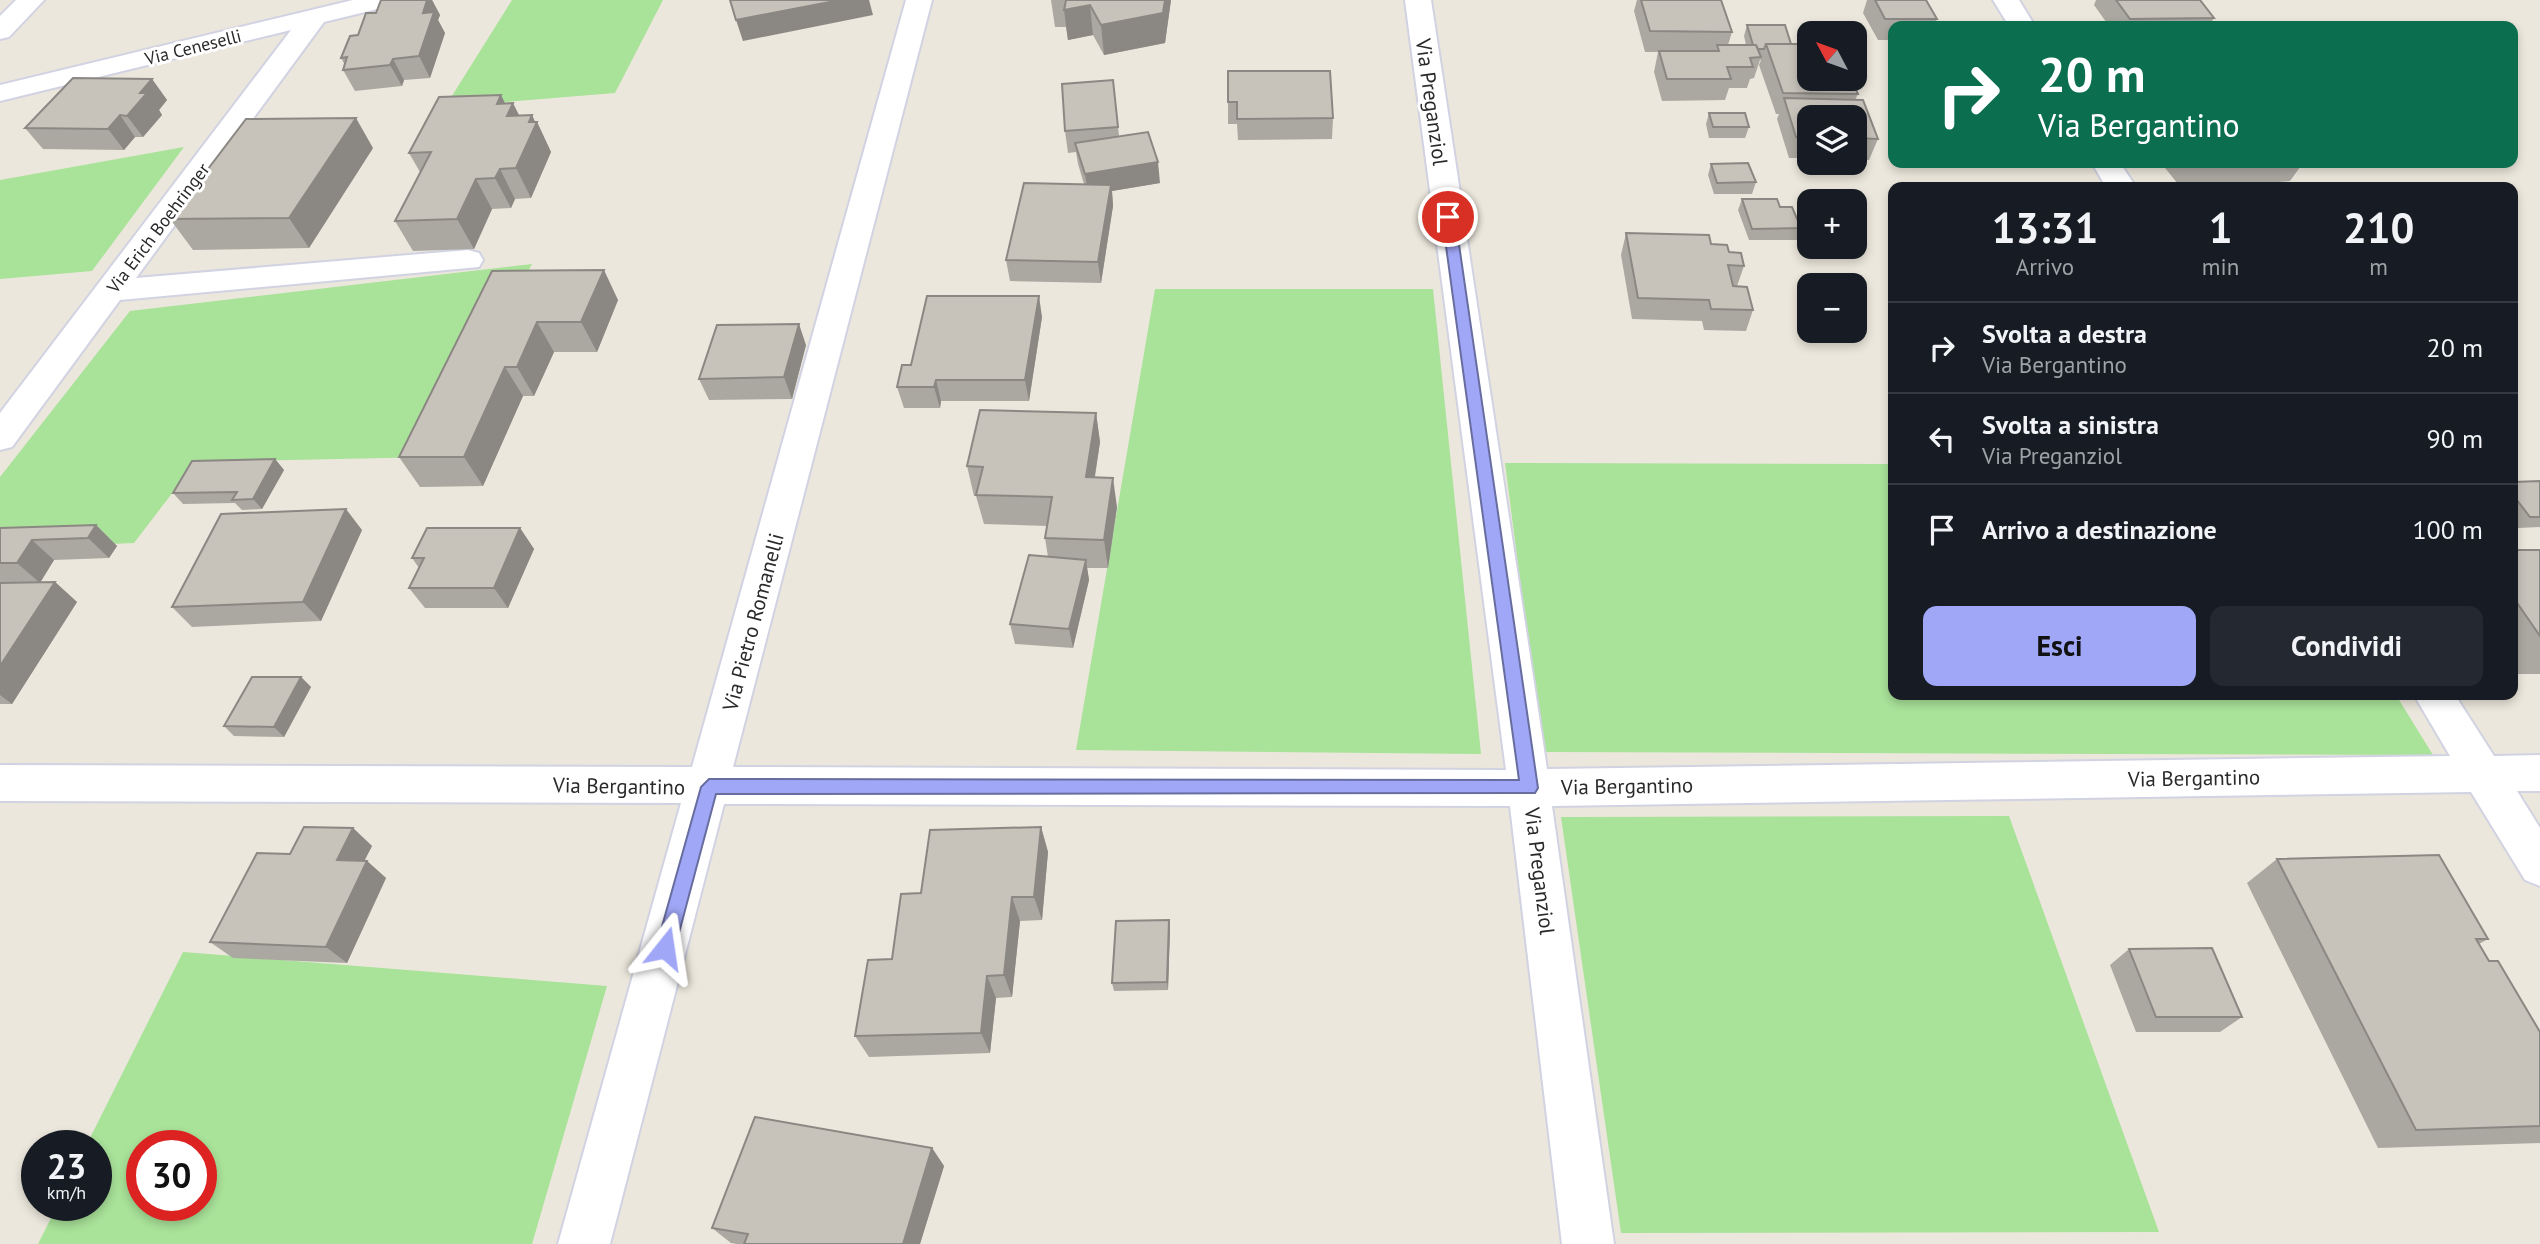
<!DOCTYPE html>
<html lang="it">
<head>
<meta charset="utf-8">
<style>
	:root { --surface:#171b24; --page:#242831; --text:#f1f3f6; --muted:#9ea1a6; --line:#363941; --accent:#a0a7f6 }
	body { margin:0; font-family:"PT Sans",sans-serif; background:var(--page); color:var(--text); height:100vh; display:flex; flex-direction:column; font-size:26px; white-space:nowrap }
	* { box-sizing:border-box; margin:0 }
	p { font-size:23px; color:var(--muted) }
	.icon { flex:none; width:38px; height:38px; fill:none; stroke:currentColor; stroke-width:2; stroke-linecap:round; stroke-linejoin:round }
	.map { position:relative; flex:1; overflow:hidden }
	.sheet { position:absolute; left:1888px; top:182px; width:630px; height:518px; display:flex; flex-direction:column; background:var(--surface); border-radius:14px; box-shadow:0 4px 10px #0003 }
	.sheet>* { flex:none }
	.banner { position:absolute; left:1888px; top:21px; width:630px; height:147px; border-radius:14px; box-shadow:0 4px 10px #0003; background:#0b6e4f; color:#fff; overflow:hidden }
	.needle { width:46px; rotate:311deg }
	.fabs { position:absolute; left:1797px; top:21px; display:grid; gap:14px }
	.fabs a { display:grid; place-items:center; width:70px; height:70px; border-radius:14px; background:var(--surface); box-shadow:0 4px 10px #0003; font-size:35px }
	.speed { position:absolute; left:21px; top:1130px; display:flex; gap:14px; font-size:35px; font-weight:700; text-align:center }
	.speed>* { display:grid; place-content:center; width:91px; height:91px; border-radius:50%; background:var(--surface); box-shadow:0 4px 10px #0003; line-height:1 }
	.speed small { font-size:18px; font-weight:400 }
	.speed .limit { border:10px solid #d22; background:#fff; color:#111 }
	.pin { position:absolute; display:grid; place-items:center; width:60px; height:60px; color:#fff; margin:-30px; border:4px solid #fff; border-radius:50%; box-shadow:0 2px 7px #0007 }
	.me { position:absolute; width:77px; margin:-38px; rotate:15deg; stroke-linejoin:round; filter:drop-shadow(0 0 5px #0008) }
	.turn { display:flex; align-items:center; gap:24px; height:147px; padding:0 35px; font-size:32px }
	.turn .icon { width:91px; height:91px; stroke-width:2.5 }
	.turn b { display:block; font-size:49px; line-height:60px }
	.eta { display:flex; justify-content:space-evenly; align-items:center; height:119px; text-align:center }
	.eta b { font-size:42px; font-weight:700; line-height:49px }
	.button { display:flex; gap:14px; margin-top:auto; padding:14px 35px }
	.button a { flex:1; height:80px; border-radius:14px; background:var(--accent); color:#111; font-size:28px; font-weight:700; line-height:80px; text-align:center }
	.button a+a { background:var(--page); color:var(--text) }
	ul { padding:0; list-style:none }
	li { display:flex; align-items:center; gap:21px; height:91px; padding:0 35px; border-top:2px solid var(--line) }
	li div { flex:1 }
	li b { display:block; font-size:26px }
	li em { font-style:normal }
	.map>svg:first-child { display:block }
	.green { fill:#a9e299; fill-rule:evenodd }
	.lines { fill:none; stroke-linecap:round; stroke-linejoin:round }
	.street-casing { stroke:#d1d2e2; stroke-width:4 }
	.street { fill:#fff; fill-rule:evenodd }
	.wall { fill:#aba8a1 }
	.shaded-wall { fill:#8b8883 }
	.building { fill:#c7c3bb; stroke:#8b8883; stroke-width:2 }
	.route { fill:#a0a7f6; stroke:#686da0; stroke-width:2 }
	.labels { text-anchor:middle; dominant-baseline:central; stroke-width:6; stroke-linejoin:round; paint-order:stroke }
	.far-street-label { font-size:18px; fill:#2a2a2a; stroke:#fff }
	.street-label { font-size:21px; fill:#2a2a2a; stroke:#fff }
</style>
</head>
<body>
<div class="map">
<svg width="2540" height="1244" viewBox="0 0 2540 1244">
	<rect width="100%" height="100%" fill="#ece7dc"/>
	<path class="green" d="M512 0H663L615 93 445 107Z
		M184 147 92 271 0 279V180Z
		M532 264 434 457 196 462 134 543 0 549V477L130 311Z
		M1155 289H1433L1481 754 1076 750Z
		M1505 463 1893 464 1894 695H2396L2433 755 1542 752Z
		M2009 816 2159 1232 1621 1233 1561 817Z
		M183 952 607 986 532 1244H38L57 1206H96V1146H86ZM142 1146H201V1206H142Z"/>
	<g class="lines">
		<defs>
			<path id="street" d="M16 0H44L9 37 0 39V16Z
				M353 0H398L394 5 324 22 136 278 468 250 479 253 483 260 479 267 120 300 12 447 0 450V413L291 30 0 101V85Z
				M906 0H932L733 767 1506 770 1405 0H1431L1547 769 2450 756 2414 695H2455L2494 756 2540 755V791H2517L2540 828V886L2525 880 2471 792 1552 806 1614 1244H1562L1510 806 724 804 610 1244H558L681 803 0 801V765L692 767Z
				M1993 0H2019L2035 26H2009Z
				M2092 163H2120L2136 187H2106Z"/>
		</defs>
		<use href="#street" class="street-casing"/>
		<use href="#street" class="street"/>
	</g>
	<path class="wall" d="M381 0H432L440 15 438 20 445 33 430 78 404 80 402 86 355 91 343 70 345 65 341 58 376 13Z
		M1051 0H1171L1165 43 1104 55 1093 35 1068 40 1066 27H1055Z
		M1637 0H1721L1732 32 1728 45H1746L1744 36 1747 25 1791 44 1858 94 1855 100 1878 139 1869 160H1855V117H1810V158H1789L1777 119 1779 114H1776L1759 65 1761 60H1760L1754 78 1750 79 1747 88H1729L1725 100 1662 101 1654 72 1658 52H1645L1634 11Z
		M1867 0H1926L1937 19 1934 26H1894V40H1878L1863 13Z
		M2096 0H2200L2214 18 2209 26H2109L2094 5Z
		M1228 71 1333 118 1332 139 1238 140 1237 124H1228Z
		M152 79 167 100 159 110 162 115 143 137H135L124 150 43 149 25 128Z
		M1113 80 1119 136 1160 183 1112 191 1113 206 1101 283 1010 281 1006 260 1084 184 1078 164 1076 152 1068 153 1065 131Z
		M501 95 505 103 519 116 532 115 535 122H537L551 152 531 198 515 199 511 208 492 209 474 249 413 251 395 221 420 172 409 153Z
		M1709 113 1749 127 1745 138H1709L1706 124Z
		M373 148 309 248 193 250 170 219Z
		M2161 163H2303L2290 181 2214 187 2210 182 2178 184Z
		M1711 164 1756 182 1752 194H1714L1708 175Z
		M1742 199 1780 207 1801 228 1797 240H1749L1738 210Z
		M1626 233 1711 244 1744 266 1737 286 1753 310 1746 331 1704 330 1702 321 1632 319 1621 255Z
		M492 271 618 300 597 352H554L534 396H523L483 486 420 487 399 457Z
		M1042 317 1029 401H941L940 408H904L897 387 911 365Z
		M806 345 792 399 709 400 699 379Z
		M1096 413 1100 442 1095 477 1117 507 1108 568H1087L1089 580 1073 648 1015 644 1010 624 1048 557 1045 538 1047 526 984 524 976 496H974L967 466Z
		M275 459 284 470 262 509 242 510 235 503 183 504 173 493Z
		M2540 481V527L2518 528 2513 521V482Z
		M96 525 117 546 109 558 54 560 40 582H55L77 602 12 704H0V528Z
		M520 528 534 549 508 608H425L409 588 419 568 412 558Z
		M362 530 321 621 192 627 172 607Z
		M2513 550H2540V674H2513Z
		M301 677 311 687 284 737 234 736 224 726Z
		M1041 827 1048 852 1042 920 1020 921 1012 997 996 998 990 1053 869 1057 855 1036 892 959 921 893Z
		M353 828 372 846 364 861H367L386 878 347 963 233 958 210 942 290 854Z
		M2277 859 2488 939 2479 944 2489 961 2540 1032V1143L2378 1148 2247 883Z
		M1169 920 1170 928 1168 990 1114 991 1112 983Z
		M2129 949 2242 1017 2220 1032H2136L2110 965Z
		M932 1148 944 1166 920 1244H737L731 1243 712 1228Z"/>
	<path class="shaded-wall" d="M427 0H432L440 15 438 20 445 33 430 78 419 56 423 13Z
		M840 0H869L873 15 743 41 736 20Z
		M1165 0H1171L1165 43 1104 55 1101 25Z
		M1090 5 1093 35 1068 40 1064 10Z
		M393 59 404 80 402 86 390 65Z
		M152 79 167 100 159 110 162 115 143 137 127 116 140 93Z
		M501 95 509 112 513 103 528 133 522 146 497 104Z
		M120 115 135 137 124 150 108 129Z
		M532 115 536 124 537 122 551 152 531 198 516 168 529 122Z
		M356 118 373 148 309 248 289 218Z
		M1158 162 1160 183 1112 191 1113 206 1101 283 1085 174Z
		M500 169 515 199 511 208 495 178Z
		M476 179 492 209 474 249 457 219Z
		M604 270 618 300 597 352 581 322Z
		M1039 296 1042 317 1029 401 1025 380Z
		M537 322 554 352 534 396 517 367Z
		M799 324 806 345 792 399 784 377Z
		M505 367 523 396 483 486 464 457Z
		M936 380 941 401 940 408 934 387Z
		M1096 413 1100 442 1090 506 1086 477Z
		M275 459 284 470 262 509 253 499Z
		M1113 478 1117 507 1108 568 1104 540Z
		M346 509 362 530 321 621 303 602Z
		M96 525 117 546 109 558 88 538Z
		M520 528 534 549 508 608 494 588Z
		M32 540 54 560 40 583 17 563Z
		M1086 560 1089 580 1073 648 1069 629Z
		M55 582 77 602 12 704 0 695V666Z
		M301 677 311 687 284 737 274 727Z
		M1041 827 1048 852 1042 920 1034 897Z
		M353 828 372 846 356 877 337 860Z
		M367 861 386 878 347 963 326 947Z
		M1012 897 1020 921 1012 997 1004 975Z
		M1169 920 1170 928 1168 990 1167 982Z
		M987 976 996 998 990 1053 981 1033Z
		M932 1148 944 1166 920 1244H903Z"/>
	<path class="building" d="M381 0H427L423 13 434 12 419 56 393 59 390 65 343 70 347 57 341 58 350 36 358 35 366 13H376Z
		M730 0H840L736 20Z
		M1066 0H1165L1163 13 1101 25 1090 5 1064 10Z
		M1641 0H1721L1732 32 1650 31Z
		M1875 0H1926L1937 19H1885Z
		M2116 0H2200L2214 18 2130 19Z
		M1747 25H1785L1791 44H1766L1764 49H1758L1756 45H1753Z
		M1766 44H1810V79H1851L1858 94 1783 93Z
		M1717 45H1756L1761 57 1750 58 1753 67H1727L1731 79H1667L1659 51H1719Z
		M1228 71H1330L1333 118 1237 119V102H1228Z
		M73 78 152 79 140 93H147L127 116 120 115 108 129 25 128Z
		M1113 80 1118 127 1065 131 1062 84Z
		M501 95 497 104 513 103 507 116 532 115 529 122H537L516 168 500 169 495 178 476 179 457 219 395 221 431 152 409 153 439 97Z
		M1784 98 1863 100 1878 139 1855 138V117H1810V137H1796Z
		M1709 113H1745L1749 127H1713Z
		M356 118 289 218 170 219 246 119Z
		M1148 132 1158 162 1085 174 1075 143Z
		M1748 163 1756 182 1717 183 1711 164Z
		M2225 163H2267L2228 165Z
		M1024 183 1111 185 1098 262 1006 260Z
		M1742 199H1777L1780 207H1792L1801 228 1752 229Z
		M1626 233 1709 235 1711 244 1727 245 1729 252 1741 253 1744 266 1728 265 1733 286 1747 287 1753 310 1711 309 1709 300 1638 298Z
		M604 270 581 322H537L517 367H505L464 457H399L492 271Z
		M927 296H1039L1025 380H936L934 387H897L902 365H911Z
		M799 324 784 377 699 379 717 325Z
		M980 410 1096 413 1086 477 1113 478 1104 540 1045 538 1052 497 976 495 983 467 967 466Z
		M275 459 253 499 232 500 237 492 173 493 192 461Z
		M2540 481V517H2530L2513 495V482Z
		M346 509 303 602 172 607 221 514Z
		M96 525 88 538 32 540 17 563H0V528Z
		M427 528H520L494 588H409L424 558H412Z
		M2513 550H2540V636L2513 597Z
		M1029 555 1086 560 1069 629 1010 624Z
		M55 582 0 666V583Z
		M252 677H301L274 727 224 726Z
		M304 827 353 828 337 860 367 861 326 947 210 942 257 853 290 854Z
		M1041 827 1034 897H1012L1004 975 987 976 981 1033 855 1036 868 960 892 959 901 894 921 893 930 830Z
		M2439 855 2488 939H2476L2489 961H2498L2540 1032V1126L2416 1130 2277 859Z
		M1169 920 1167 982 1112 983 1116 921Z
		M2212 948 2242 1017H2156L2129 949Z
		M755 1117 932 1148 903 1244H744L748 1234 712 1228Z"/>
	<path class="route" d="M1448 213 1455 217 1538 788 1535 793 716 794 675 948 672 954 665 957 659 954 656 948 701 787 709 779 1519 780 1442 217Z"/>
	<g class="labels">
		<g class="far-street-label">
			<text transform="translate(193 47) rotate(-14)">Via Ceneselli</text>
			<text transform="translate(158 228) rotate(-53)">Via Erich Boehringer</text>
		</g>
		<g class="street-label">
			<text transform="translate(1432 102) rotate(82)">Via Preganziol</text>
			<text transform="translate(753 622) rotate(-75)">Via Pietro Romanelli</text>
			<text transform="translate(2194 778) rotate(-1)">Via Bergantino</text>
			<text transform="translate(619 786) rotate(1)">Via Bergantino</text>
			<text transform="translate(1627 786) rotate(-1)">Via Bergantino</text>
			<text transform="translate(1540 871) rotate(83)">Via Preganziol</text>
		</g>
	</g>
</svg>
<div class="fabs">
<a><svg class="needle" viewBox="-14 -14 28 28"><path d="M0-13l5 13h-10z" fill="#e53935"/><path d="M0 13l5-13h-10z" fill="#9ea1a6"/></svg></a>
<a><svg class="icon" aria-label="layers" viewBox="0 0 24 24"><path d="M12 4l9 5-9 5-9-5zM3 14l9 5 9-5"/></svg></a>
<a>+</a>
<a>−</a>
</div>
<div class="speed"><div>23<small>km/h</small></div><div class="limit">30</div></div>
<div class="pin" style="left:1448px;top:217px;background:#d93025"><svg class="icon" aria-label="arrive" viewBox="0 0 24 24"><path d="M6 21V4h12l-3 4 3 4H6"/></svg></div>
<svg class="me" style="left:665px;top:948px" viewBox="-20 -20 40 40"><path d="M0-17L14 15 0 8-14 15z" fill="#a0a7f6" stroke="#fff" stroke-width="4"/></svg>
<div class="banner">
<div class="turn"><svg class="icon" aria-label="right" viewBox="0 0 24 24"><path d="M7 20v-9h11M14 6l5 5-5 5"/></svg><div><b>20 m</b>Via Bergantino</div></div>
</div>
<section class="sheet">
<div class="eta">
<div><b>13:31</b><p>Arrivo</p></div>
<div><b>1</b><p>min</p></div>
<div><b>210</b><p>m</p></div>
</div>
<ul>
<li><svg class="icon" aria-label="right" viewBox="0 0 24 24"><path d="M7 20v-9h11M14 6l5 5-5 5"/></svg><div><b>Svolta a destra</b><p>Via Bergantino</p></div><em>20 m</em></li>
<li><svg class="icon" aria-label="left" viewBox="0 0 24 24"><path d="M17 20v-9H6M10 6l-5 5 5 5"/></svg><div><b>Svolta a sinistra</b><p>Via Preganziol</p></div><em>90 m</em></li>
<li><svg class="icon" aria-label="arrive" viewBox="0 0 24 24"><path d="M6 21V4h12l-3 4 3 4H6"/></svg><div><b>Arrivo a destinazione</b></div><em>100 m</em></li>
</ul>
<div class="button"><a>Esci</a><a>Condividi</a></div>
</section>
</div>
</body>
</html>
